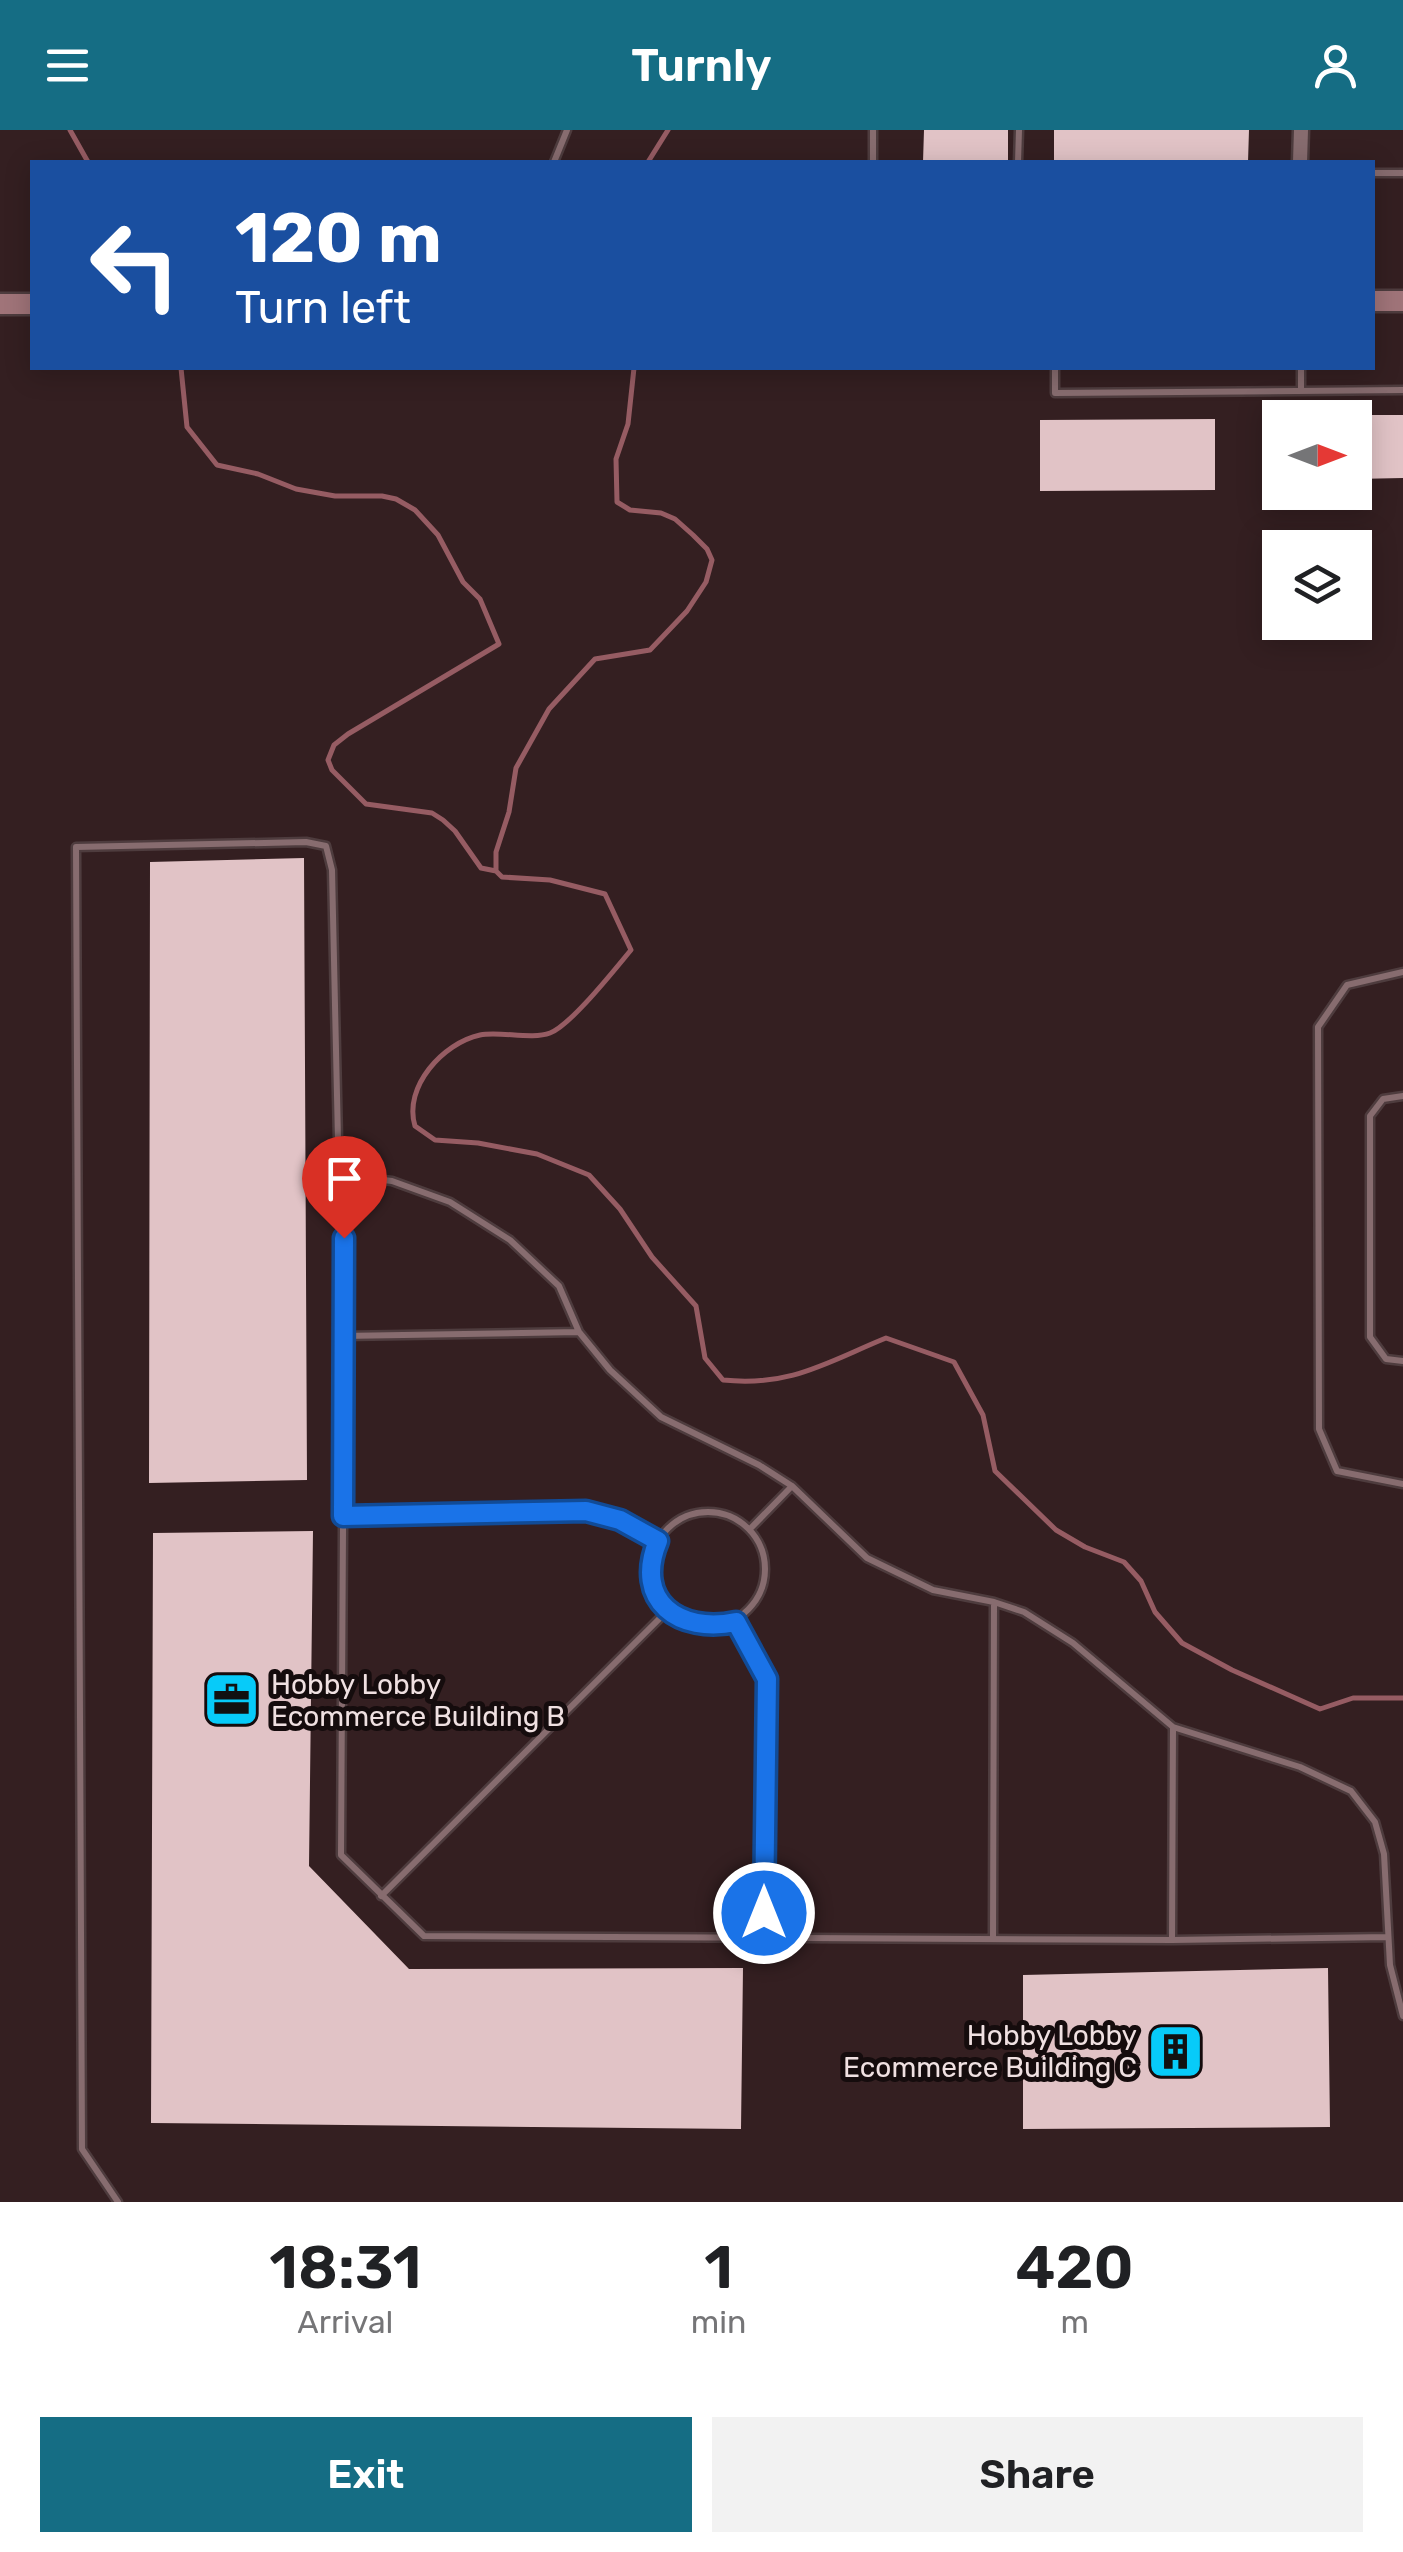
<!DOCTYPE html>
<html lang="en">
<head>
<meta charset="utf-8">
<style>
	:root { --surface:#fff; --page:#f2f2f2; --text:#202124; --muted:#757577; --accent:#156d84 }
	body { margin:0; font-family:Rubik,sans-serif; background:var(--page); color:var(--text); height:100vh; display:flex; flex-direction:column; font-size:38px; white-space:nowrap }
	* { box-sizing:border-box; margin:0 }
	p { font-size:32px; color:var(--muted) }
	.icon { flex:none; width:55px; height:55px; fill:none; stroke:currentColor; stroke-width:2; stroke-linecap:round; stroke-linejoin:round }
	.map { position:relative; height:2072px; overflow:hidden }
	.panel { display:flex; flex-direction:column; background:var(--surface); flex:1 }
	.panel>* { flex:none }
	.guide { position:absolute; left:30px; top:30px; width:1345px; height:210px; border-radius:0px; box-shadow:0 5px 25px #0003; background:#1a4fa0; color:#fff; overflow:hidden }
	.needle { width:65px; rotate:90deg }
	.fabs { position:absolute; left:1262px; top:270px; display:grid; gap:20px }
	.fabs a { display:grid; place-items:center; width:110px; height:110px; border-radius:0px; background:var(--surface); box-shadow:0 5px 25px #0003; font-size:50px }
	.pin { position:absolute; display:grid; place-items:center; width:85px; height:85px; color:#fff; margin:-102px -42px; border-radius:50% 50% 50% 0; rotate:-45deg; box-shadow:0 0 10px #0007 }
	.pin .icon { rotate:45deg }
	.me { position:absolute; width:110px; margin:-55px; rotate:0deg; stroke-linejoin:round; filter:drop-shadow(0 0 8px #0008) }
	.turn { display:flex; align-items:center; gap:35px; height:210px; padding:0 40px; font-size:45px }
	.turn .icon { width:130px; height:130px; stroke-width:2.5 }
	.turn b { display:block; font-size:70px; line-height:85px }
	.eta { display:flex; justify-content:space-evenly; align-items:center; height:170px; text-align:center }
	.eta b { font-size:60px; font-weight:600; line-height:70px }
	.cta { display:flex; gap:20px; margin-top:auto; padding:20px 40px }
	.cta a { flex:1; height:115px; border-radius:0px; background:var(--accent); color:#fff; font-size:40px; font-weight:600; line-height:115px; text-align:center }
	.cta a+a { background:var(--page); color:var(--text) }
	header { display:flex; justify-content:space-between; align-items:center; height:130px; padding:0 40px; background:var(--accent); color:#fff; font-size:45px; font-weight:600 }
	.map>svg:first-child { display:block }
	.lines { fill:none; stroke-linecap:round; stroke-linejoin:round }
	.stream { stroke:#965c63; stroke-width:5 }
	.building { fill:#e1c3c6 }
	.service-casing { stroke:#4e3c3e; stroke-width:11 }
	.minor-casing { stroke:#4e3c3e; stroke-width:19 }
	.secondary-casing { stroke:#4e3c3e; stroke-width:25 }
	.service { stroke:#876c6f; stroke-width:6 }
	.minor { stroke:#876c6f; stroke-width:14 }
	.secondary { stroke:#a07479; stroke-width:20 }
	.route-casing { stroke:#114b97; stroke-width:25 }
	.route { stroke:#1a73e8; stroke-width:18 }
	.labels { text-anchor:middle; dominant-baseline:central; stroke-width:10; stroke-linejoin:round; paint-order:stroke }
	.poi-label { font-size:28px; fill:#efe0e1; stroke:#150c0d; text-anchor:start }
</style>
</head>
<body>
<header><svg class="icon" aria-label="menu" viewBox="0 0 24 24"><path d="M4 6h16M4 12h16M4 18h16"/></svg>Turnly<svg class="icon" aria-label="person" viewBox="0 0 24 24"><circle cx="12" cy="8" r="4"/><path d="M4 21q1-7 8-7t8 7"/></svg></header>
<div class="map">
<svg width="1403" height="2072" viewBox="0 0 1403 2072">
	<rect width="100%" height="100%" fill="#341f21"/>
	<g class="lines">
		<path class="stream" d="M70 0 88 32
			M648 32 668 0
			M181 238 187 297 217 335 258 344 296 359 335 366H382L396 369 415 380 438 405 463 452 480 469 499 514 348 604 334 615 328 630 332 640 366 674 432 683 443 690 455 701 481 738 496 741 502 747 550 750 605 764 631 820C615 839 571 895 550 903 532 910 500 901 480 905 443 913 403 957 415 996L435 1010 478 1013 537 1024 589 1045 620 1079 652 1127 696 1176 705 1228 723 1250C791 1257 827 1232 886 1208L954 1232 983 1285 995 1341 1056 1400 1085 1417 1124 1432 1141 1451 1155 1482 1182 1513 1232 1540 1320 1579 1353 1568H1403
			M496 741V722L509 682 516 638 549 579 595 529 650 520 687 481 706 452 712 430 707 419 693 405 675 389 661 383 630 380 617 372 616 329 628 294 634 238"/>
	</g>
	<path class="building" d="M924 0H1008V32H923Z
		M1054 0H1249L1248 32H1054Z
		M1355 285H1403V348L1355 349Z
		M1215 289V360L1040 361V290Z
		M304 728 307 1350 149 1353 150 732Z
		M313 1401 309 1736 409 1839 743 1838 741 1999 151 1993 153 1403Z
		M1328 1838 1330 1997 1023 1999V1845Z"/>
	<g class="lines">
		<defs>
			<path id="service" d="M873 0V32
				M554 32 567 0
				M1018 32 1019 0
				M1372 43H1403
				M1055 238V263L1403 260
				M1301 238V261
				M1403 842 1347 855 1318 897 1319 1299 1337 1341 1403 1354
				M1403 966 1383 969 1370 986V1207L1386 1229 1403 1231
				M358 1047 345 1075 341 1725 424 1806 1172 1810 1388 1807
				M342 1206 579 1202
				M651 1439a57 57 0 1 1 114 0a57 57 0 1 1-114 0Z
				M343 1386 586 1381 620 1390 658 1411
				M750 1399 792 1356
				M736 1492 767 1549 764 1808
				M381 1766 668 1480
				M993 1808 994 1472
				M1172 1810 1173 1597
				M118 2072 82 2019 76 717 306 712 326 716 332 740 338 1010 358 1047 392 1051 450 1072 510 1110 559 1156 579 1202 610 1240 661 1287 759 1335 792 1356 867 1428 933 1460 994 1472 1024 1482 1073 1513 1173 1597 1300 1637 1351 1661 1375 1692 1384 1724 1390 1835 1403 1886"/>
			<path id="minor" d="M1300 32 1301 0"/>
			<path id="secondary" d="M1372 171H1403
				M0 174H32"/>
		</defs>
		<use href="#service" class="service-casing"/>
		<use href="#minor" class="minor-casing"/>
		<use href="#secondary" class="secondary-casing"/>
		<use href="#service" class="service"/>
		<use href="#minor" class="minor"/>
		<use href="#secondary" class="secondary"/>
	</g>
	<g class="lines">
		<defs>
			<path id="route" d="M344 1108 343 1386 586 1381 620 1390 658 1411C633 1471 679 1504 736 1492L767 1549 764 1783"/>
		</defs>
		<use href="#route" class="route-casing"/>
		<use href="#route" class="route"/>
	</g>
	<defs>
		<symbol id="office-square" viewBox="-11 -11 22 22"><rect x="-9" y="-9" width="18" height="18" rx="4" fill="#07cbf9" stroke="#150c0d"/><path d="M-6-3h4V-5.5h4V-3h4V5H-6ZM-1-4.5V-3h2v-1.5ZM-6 0V1H6V0Z" fill="#111"/></symbol>
		<symbol id="building-square" viewBox="-11 -11 22 22"><rect x="-9" y="-9" width="18" height="18" rx="4" fill="#07cbf9" stroke="#150c0d"/><path d="M-4-6H4V6H1V3H-1V6H-4ZM-2.5-4.3h1.7v1.8h-1.7ZM.8-4.3h1.7v1.8H.8ZM-2.5-1h1.7V.8h-1.7ZM.8-1h1.7V.8H.8Z" fill="#111"/></symbol>
	</defs>
	<g fill-rule="evenodd">
		<use href="#office-square" x="200" y="1538" width="63" height="63"/>
		<use href="#building-square" x="1144" y="1890" width="63" height="63"/>
	</g>
	<g class="labels">
		<g class="poi-label">
			<text x="271" y="1554">Hobby Lobby<tspan x="271" dy="32">Ecommerce Building B</tspan></text>
			<text x="1137" y="1905" text-anchor="end">Hobby Lobby<tspan x="1137" dy="32">Ecommerce Building C</tspan></text>
		</g>
	</g>
</svg>
<div class="fabs">
<a><svg class="needle" viewBox="-14 -14 28 28"><path d="M0-13l5 13h-10z" fill="#e53935"/><path d="M0 13l5-13h-10z" fill="#757577"/></svg></a>
<a><svg class="icon" aria-label="layers" viewBox="0 0 24 24"><path d="M12 4l9 5-9 5-9-5zM3 14l9 5 9-5"/></svg></a>
</div>
<div class="pin" style="left:344px;top:1108px;background:#d93025"><svg class="icon" aria-label="arrive" viewBox="0 0 24 24"><path d="M6 21V4h12l-3 4 3 4H6"/></svg></div>
<svg class="me" style="left:764px;top:1783px" viewBox="-20 -20 40 40"><circle r="17" fill="#1a73e8" stroke="#fff" stroke-width="3"/><path d="M0-11L8 9 0 5-8 9z" fill="#fff"/></svg>
<div class="guide">
<div class="turn"><svg class="icon" aria-label="left" viewBox="0 0 24 24"><path d="M17 20v-9H6M10 6l-5 5 5 5"/></svg><div><b>120 m</b>Turn left</div></div>
</div>
</div>
<section class="panel">
<div class="eta">
<div><b>18:31</b><p>Arrival</p></div>
<div><b>1</b><p>min</p></div>
<div><b>420</b><p>m</p></div>
</div>
<div class="cta"><a>Exit</a><a>Share</a></div>
</section>
</body>
</html>
